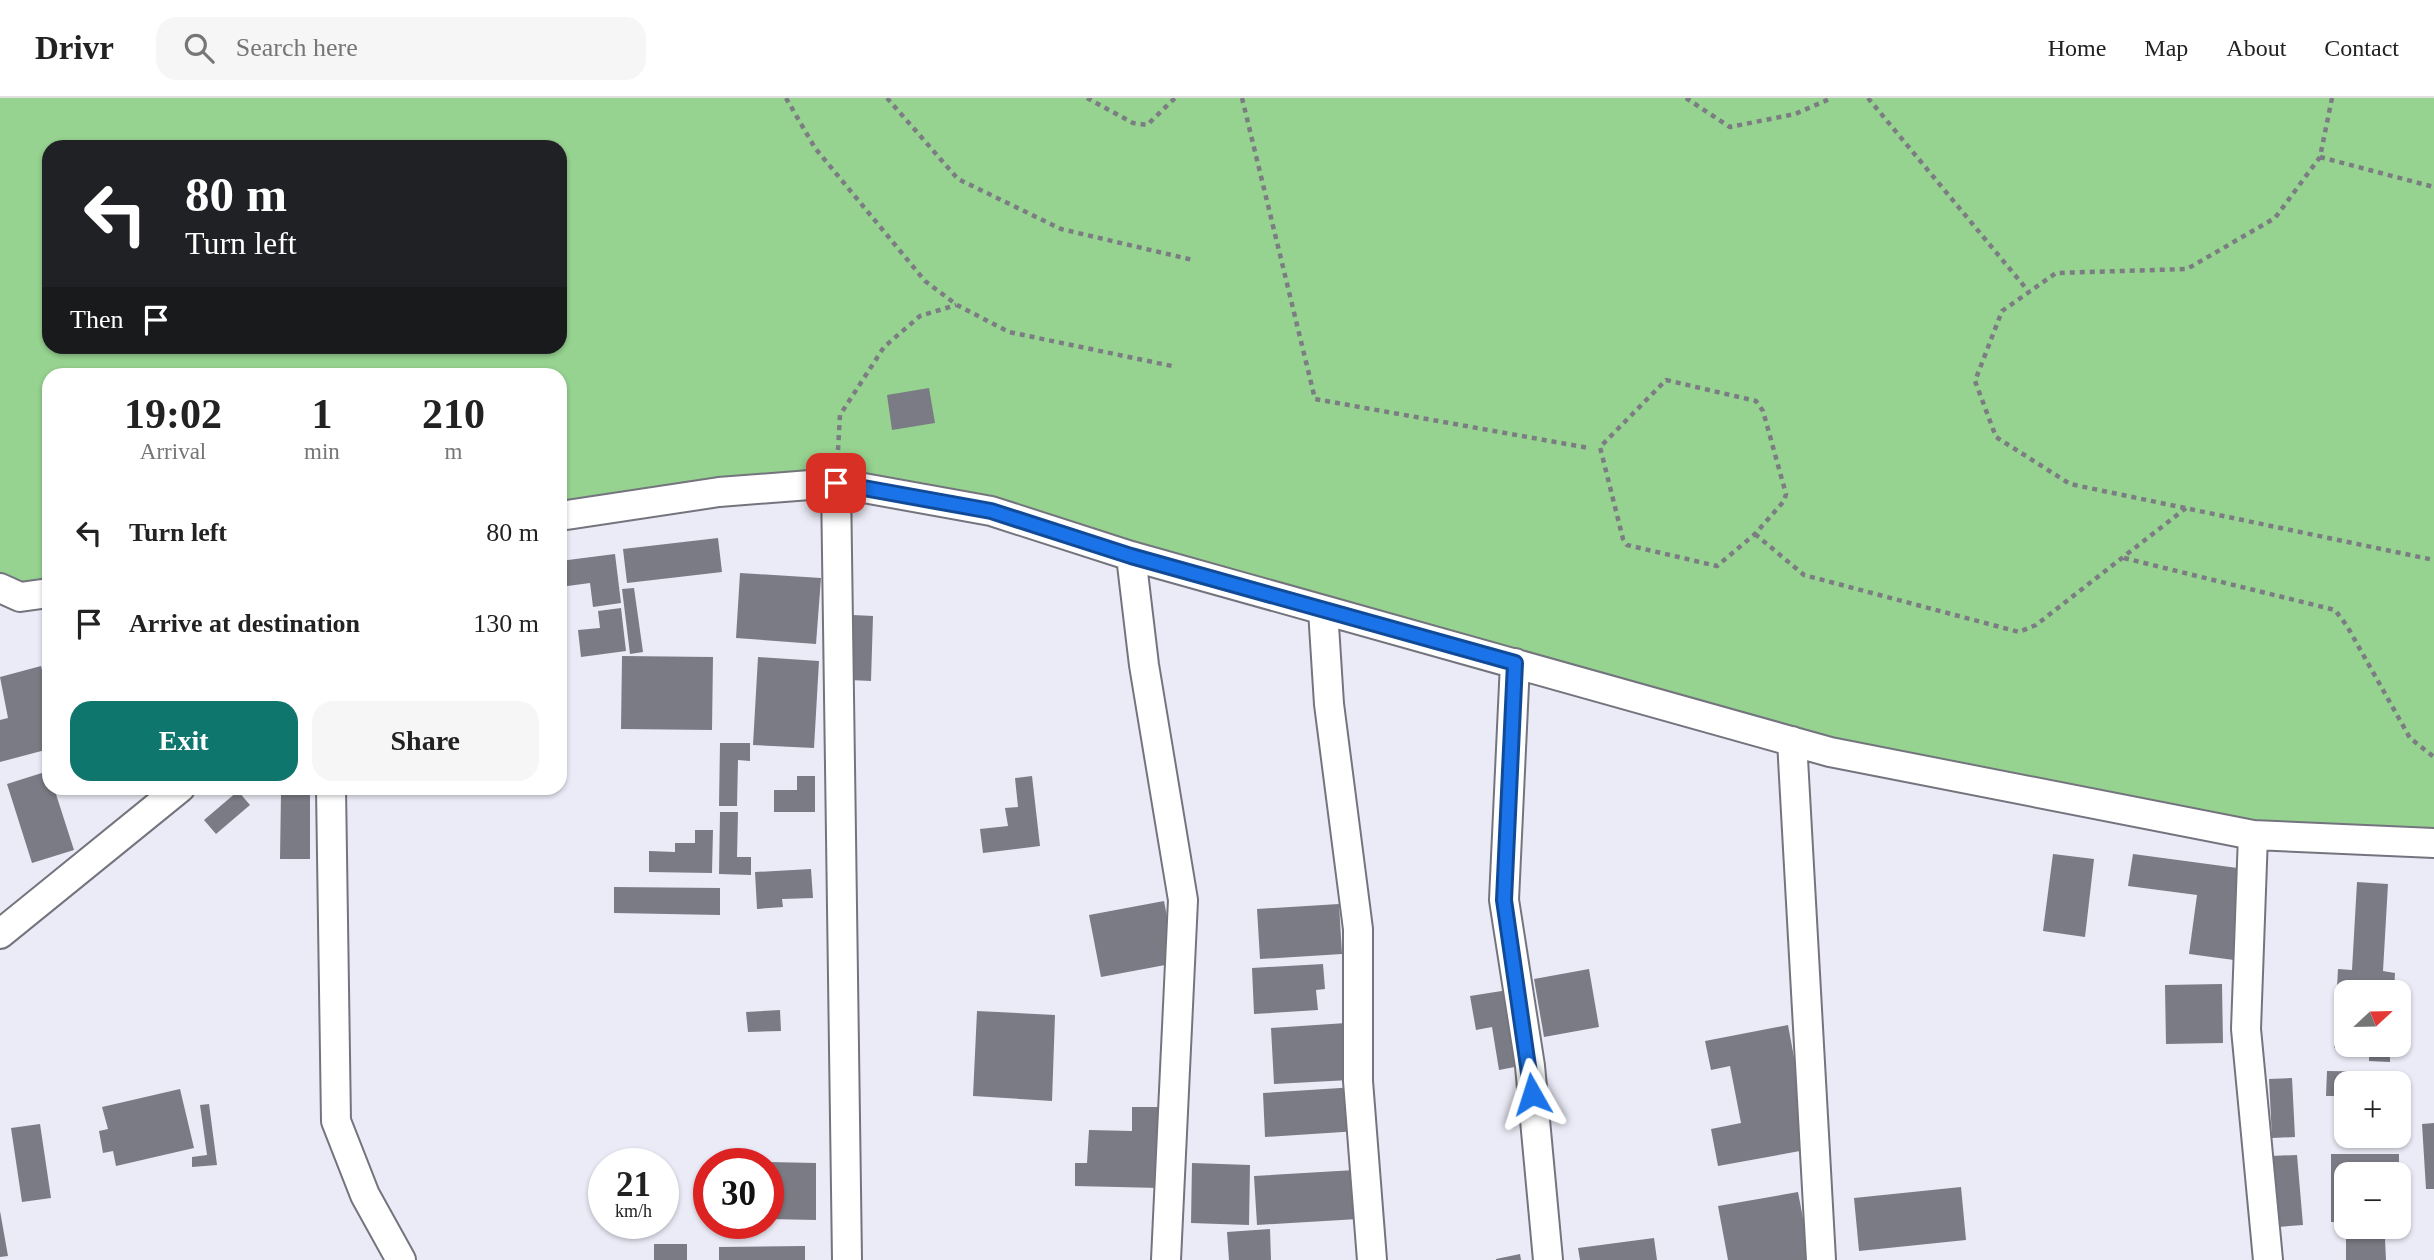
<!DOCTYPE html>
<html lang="en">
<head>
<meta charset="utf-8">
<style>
	:root { --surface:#fff; --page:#f6f6f6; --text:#222; --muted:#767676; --line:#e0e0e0; --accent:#0f766e }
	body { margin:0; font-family:"Times New Roman",serif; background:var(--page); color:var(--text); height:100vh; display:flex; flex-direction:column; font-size:26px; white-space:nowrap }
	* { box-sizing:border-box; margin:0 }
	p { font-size:23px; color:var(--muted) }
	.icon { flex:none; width:38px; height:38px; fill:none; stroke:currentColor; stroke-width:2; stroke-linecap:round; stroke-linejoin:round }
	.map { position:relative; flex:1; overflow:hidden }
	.panel { position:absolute; left:42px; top:270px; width:525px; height:427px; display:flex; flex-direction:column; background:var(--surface); border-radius:21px; box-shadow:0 2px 5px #0004 }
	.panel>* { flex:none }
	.hud { position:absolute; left:42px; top:42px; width:525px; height:214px; border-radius:21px; box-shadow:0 2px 5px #0004; background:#202124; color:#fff; overflow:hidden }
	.needle { width:46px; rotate:68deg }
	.controls { position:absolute; left:2334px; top:882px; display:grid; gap:14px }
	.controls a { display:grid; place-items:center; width:77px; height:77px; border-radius:14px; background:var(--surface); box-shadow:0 2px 5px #0004; font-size:35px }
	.speed { position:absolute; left:588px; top:1050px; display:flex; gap:14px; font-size:35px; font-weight:700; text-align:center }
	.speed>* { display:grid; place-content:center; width:91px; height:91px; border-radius:50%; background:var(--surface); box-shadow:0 2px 5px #0004; line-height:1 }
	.speed small { font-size:18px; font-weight:400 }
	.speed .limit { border:10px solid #d22; background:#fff; color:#111 }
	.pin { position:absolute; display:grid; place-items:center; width:60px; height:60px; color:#fff; margin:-30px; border-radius:14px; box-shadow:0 4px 10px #0006 }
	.me { position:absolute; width:77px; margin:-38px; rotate:354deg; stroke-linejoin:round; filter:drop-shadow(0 0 5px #0008) }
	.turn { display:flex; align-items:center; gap:24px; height:147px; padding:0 28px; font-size:32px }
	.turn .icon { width:91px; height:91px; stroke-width:2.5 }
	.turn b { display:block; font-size:49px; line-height:60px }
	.then { display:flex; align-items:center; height:66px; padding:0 28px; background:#0003; gap:14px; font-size:26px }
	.eta { display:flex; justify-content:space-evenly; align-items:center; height:119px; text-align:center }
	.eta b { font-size:42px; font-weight:800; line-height:49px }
	.cta { display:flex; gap:14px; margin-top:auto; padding:14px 28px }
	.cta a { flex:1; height:80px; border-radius:21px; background:var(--accent); color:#fff; font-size:28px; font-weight:800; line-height:80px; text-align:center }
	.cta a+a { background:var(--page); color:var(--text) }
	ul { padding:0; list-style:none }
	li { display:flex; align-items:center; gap:21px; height:91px; padding:0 28px }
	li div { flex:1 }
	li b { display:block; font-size:26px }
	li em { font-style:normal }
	header { display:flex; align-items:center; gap:42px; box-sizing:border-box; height:98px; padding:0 35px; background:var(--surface); border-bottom:2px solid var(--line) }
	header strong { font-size:33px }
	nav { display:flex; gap:38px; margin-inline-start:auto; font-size:24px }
	.search { width:490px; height:63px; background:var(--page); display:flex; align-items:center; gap:18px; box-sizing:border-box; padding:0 24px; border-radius:21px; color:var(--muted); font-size:26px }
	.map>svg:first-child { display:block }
	.green { fill:#96d290; fill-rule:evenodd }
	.building { fill:#7b7b85 }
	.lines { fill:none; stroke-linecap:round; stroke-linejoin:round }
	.minor-casing { stroke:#74747e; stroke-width:32 }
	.path { stroke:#7c7c83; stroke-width:4.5; stroke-dasharray:5 5; stroke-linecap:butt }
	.minor { stroke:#fff; stroke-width:28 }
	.route-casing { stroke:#114b97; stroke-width:18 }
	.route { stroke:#1a73e8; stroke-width:12 }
</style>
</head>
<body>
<header>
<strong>Drivr</strong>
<div class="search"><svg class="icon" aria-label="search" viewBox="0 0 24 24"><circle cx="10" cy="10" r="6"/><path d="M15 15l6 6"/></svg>Search here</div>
<nav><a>Home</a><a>Map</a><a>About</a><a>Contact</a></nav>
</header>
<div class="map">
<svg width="2434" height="1162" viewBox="0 0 2434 1162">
	<rect width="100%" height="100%" fill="#ebebf7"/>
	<path class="green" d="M0 0H2434V745L2253 737 1830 654 836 385 560 418V276H49V495L0 490ZM49 49H560V248H49Z"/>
	<path class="building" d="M929 290 935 325 892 332 887 297Z
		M718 440 722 474 627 485 623 451Z
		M615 456 621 505 593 509 590 485 560 489V463Z
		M740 475 821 480 816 546 736 540Z
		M634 490 643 554 630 556 622 491Z
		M621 510 626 553 581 559 578 532 600 530 598 513Z
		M853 517 873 518 871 583 850 582Z
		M622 558 713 559 712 632 621 631Z
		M758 559 819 563 814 650 753 647Z
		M41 568 49 598V651L0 664V622L8 620 0 579Z
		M720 645H750V663L738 662 737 708H719Z
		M48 673 49 690H54L74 752 32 765 7 686Z
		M797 678H815V714H774V692H797Z
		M1032 678 1040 748 983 755 980 731 1008 728 1005 710 1018 709 1015 680Z
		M238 693 250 707 216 736 204 722Z
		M281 694H310V761H280Z
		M720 714H738L737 759H751V777L719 776Z
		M695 732H713L712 775 649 774V753L675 754V745H695Z
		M2053 756 2094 761 2085 839 2043 833Z
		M2133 756 2245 771 2234 862 2189 856 2197 797 2128 788Z
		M811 771 813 800 782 801 783 809 757 811 755 774Z
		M2357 784 2388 786 2383 873 2395 875 2394 893 2337 890 2338 871 2352 872Z
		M614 789 720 790V817L614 815Z
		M1164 803 1176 865 1101 879 1089 817Z
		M1339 806 1342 856 1260 861 1257 811Z
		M1323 866 1325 891 1316 892 1318 912 1254 916 1252 870Z
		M1589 871 1599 929 1544 939 1534 881Z
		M2222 886 2223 945 2166 946 2165 887Z
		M1508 892 1520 968 1499 972 1492 929 1476 932 1470 898Z
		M2336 894 2347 895V947H2390V964L2369 963V951L2334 950Z
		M780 912 781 933 748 934 746 914Z
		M977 913 1055 917 1052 1003 973 998Z
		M1346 925 1350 982 1274 986 1271 930Z
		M1788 927 1811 1051 1718 1068 1711 1031 1741 1025 1730 968 1711 972 1705 943Z
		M2327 973 2402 974 2401 985H2347V998H2326Z
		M2292 980 2295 1039 2272 1040 2269 981Z
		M1356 989 1358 1033 1265 1039 1263 995Z
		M180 991 194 1050 116 1068 113 1053 103 1055 99 1033 108 1031 102 1009Z
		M209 1006 217 1067 192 1069V1059L207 1057 200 1007Z
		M1132 1009H1162L1160 1090 1075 1088V1065H1087L1089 1032 1132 1033Z
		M2434 1025V1091H2426L2422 1026Z
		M40 1026 51 1100 22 1104 11 1030Z
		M2331 1056H2399V1076H2347V1124H2331Z
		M2297 1057 2303 1127 2277 1129 2270 1058Z
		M768 1064 816 1065V1122L768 1121Z
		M1192 1065 1250 1067 1249 1127 1191 1125Z
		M1355 1072 1358 1121 1257 1127 1254 1078Z
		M1961 1089 1966 1142 1859 1153 1854 1100Z
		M1798 1094 1811 1162H1728L1718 1108Z
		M0 1113 8 1158 0 1159Z
		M1270 1131 1271 1162H1229L1227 1134Z
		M1654 1140 1657 1162H1580L1578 1150Z
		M2346 1141H2385L2386 1162H2346Z
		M654 1146H687V1162H654Z
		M805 1148V1162H719V1149Z
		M1520 1156 1521 1162H1496V1161Z"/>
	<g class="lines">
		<defs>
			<path id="minor" d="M836 385 847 1162
				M560 418 719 394 836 385 991 413 1131 458 1830 654 2253 737 2434 745
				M1131 458 1144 567 1183 802 1166 1162
				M0 490 20 499 49 495
				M1323 512 1329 606 1358 831V983L1372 1162
				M1515 565 1504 802 1530 968 1548 1162
				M1792 643 1821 1162
				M331 690 336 1023 365 1097 401 1162
				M2253 737 2246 931 2268 1162
				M0 836 180 690"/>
		</defs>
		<use href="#minor" class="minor-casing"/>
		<path class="path" d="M786 0 815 50 925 183 957 207 1009 234 1172 268
			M887 0 958 81 1061 131 1193 162
			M1087 0 1133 25 1147 27 1175 0
			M1242 0 1315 301 1589 350
			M1686 0 1730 29 1795 16 1832 0
			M1868 0 2029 194
			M2332 0 2320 59 2275 120 2187 171 2056 175 2002 213 1975 283 1996 339 2070 386 2434 462
			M2320 59 2434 89
			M1666 282 1756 303 1763 313 1786 396 1784 403 1755 436 1717 468 1627 447 1623 441 1600 349Z
			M838 352 840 317 884 249 920 218 956 207
			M1755 436 1804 477 2019 534 2036 527 2186 410
			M2124 460 2335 512 2347 528 2410 640 2434 659"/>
		<use href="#minor" class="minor"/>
	</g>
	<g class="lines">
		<defs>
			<path id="route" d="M836 385 991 413 1131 458 1515 565 1504 802 1532 996"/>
		</defs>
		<use href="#route" class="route-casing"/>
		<use href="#route" class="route"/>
	</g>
</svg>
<div class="controls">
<a><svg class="needle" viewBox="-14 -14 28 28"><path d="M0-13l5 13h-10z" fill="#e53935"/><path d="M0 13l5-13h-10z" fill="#767676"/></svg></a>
<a>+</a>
<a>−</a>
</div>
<div class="speed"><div>21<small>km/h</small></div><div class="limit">30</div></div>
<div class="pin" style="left:836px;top:385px;background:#d93025"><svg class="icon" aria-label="arrive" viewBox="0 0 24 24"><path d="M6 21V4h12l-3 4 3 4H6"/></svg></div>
<svg class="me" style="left:1532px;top:996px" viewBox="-20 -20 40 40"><path d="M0-17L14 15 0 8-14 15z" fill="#1a73e8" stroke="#fff" stroke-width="4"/></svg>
<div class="hud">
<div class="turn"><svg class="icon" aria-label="left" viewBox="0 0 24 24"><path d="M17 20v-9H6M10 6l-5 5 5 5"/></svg><div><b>80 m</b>Turn left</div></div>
<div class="then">Then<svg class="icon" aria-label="arrive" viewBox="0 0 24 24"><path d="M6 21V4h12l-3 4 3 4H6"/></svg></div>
</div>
<section class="panel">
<div class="eta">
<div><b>19:02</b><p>Arrival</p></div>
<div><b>1</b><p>min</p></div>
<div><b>210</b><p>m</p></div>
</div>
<ul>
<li><svg class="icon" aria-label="left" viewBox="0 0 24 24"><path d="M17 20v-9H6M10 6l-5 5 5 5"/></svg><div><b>Turn left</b></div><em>80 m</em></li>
<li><svg class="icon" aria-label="arrive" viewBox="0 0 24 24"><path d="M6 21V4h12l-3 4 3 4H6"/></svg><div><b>Arrive at destination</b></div><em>130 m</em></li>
</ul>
<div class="cta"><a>Exit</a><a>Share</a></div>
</section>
</div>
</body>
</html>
